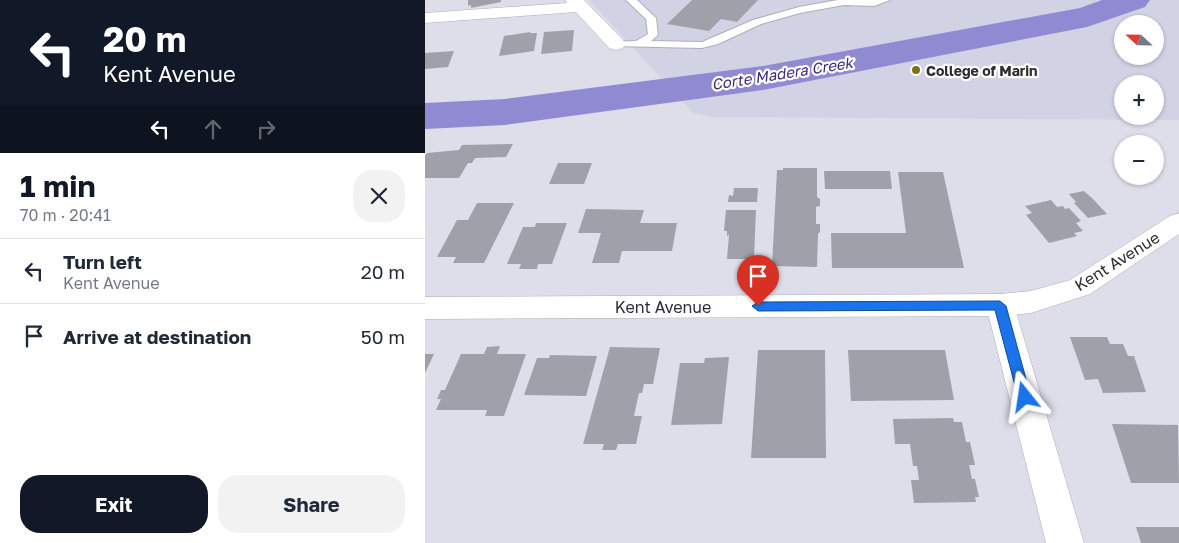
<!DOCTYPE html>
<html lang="en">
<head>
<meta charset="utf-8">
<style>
	:root { --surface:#fff; --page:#f2f2f3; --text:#1f2937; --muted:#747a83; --line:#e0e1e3; --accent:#111827 }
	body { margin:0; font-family:"Golos Text",sans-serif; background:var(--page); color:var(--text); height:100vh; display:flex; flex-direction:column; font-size:19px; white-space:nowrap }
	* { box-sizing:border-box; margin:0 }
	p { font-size:16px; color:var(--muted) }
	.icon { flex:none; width:28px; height:28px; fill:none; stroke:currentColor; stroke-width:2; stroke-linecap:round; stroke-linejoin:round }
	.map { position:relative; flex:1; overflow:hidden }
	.panel { display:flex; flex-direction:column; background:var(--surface); width:425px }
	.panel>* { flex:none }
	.hud { background:#111827; color:#fff; overflow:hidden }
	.needle { width:32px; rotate:292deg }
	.fabs { position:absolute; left:689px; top:15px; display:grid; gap:10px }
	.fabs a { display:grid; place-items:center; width:50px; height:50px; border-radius:50%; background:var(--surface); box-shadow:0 1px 4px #0004; font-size:25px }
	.pin { position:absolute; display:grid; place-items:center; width:42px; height:42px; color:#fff; margin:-51px -21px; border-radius:50% 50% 50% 0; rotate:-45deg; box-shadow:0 0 5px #0007 }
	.pin .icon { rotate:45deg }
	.me { position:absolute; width:55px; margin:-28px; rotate:345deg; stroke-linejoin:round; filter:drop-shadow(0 0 4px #0008) }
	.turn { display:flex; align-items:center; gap:18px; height:105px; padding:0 20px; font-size:22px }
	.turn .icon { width:65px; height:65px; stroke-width:2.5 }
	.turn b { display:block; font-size:35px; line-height:42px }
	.lanes { display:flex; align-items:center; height:48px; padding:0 20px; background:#0003; justify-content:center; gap:25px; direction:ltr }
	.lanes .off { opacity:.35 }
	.round { display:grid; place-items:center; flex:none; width:52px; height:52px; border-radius:20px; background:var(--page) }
	.headline { display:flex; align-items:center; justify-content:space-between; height:85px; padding:0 20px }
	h1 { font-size:30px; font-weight:700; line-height:38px; color:var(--accent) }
	.action { display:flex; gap:10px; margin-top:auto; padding:10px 20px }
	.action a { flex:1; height:58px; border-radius:20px; background:var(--accent); color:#fff; font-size:20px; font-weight:700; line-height:58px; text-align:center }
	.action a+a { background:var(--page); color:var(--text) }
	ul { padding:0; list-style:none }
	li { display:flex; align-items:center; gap:15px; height:65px; padding:0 20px; border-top:1px solid var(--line) }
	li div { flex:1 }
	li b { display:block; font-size:19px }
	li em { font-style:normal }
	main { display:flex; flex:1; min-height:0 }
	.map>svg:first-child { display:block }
	.built { fill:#d2d2e5; fill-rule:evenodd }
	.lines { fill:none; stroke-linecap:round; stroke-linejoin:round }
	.river { fill:#908ad2; fill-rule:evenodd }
	.building { fill:#a0a0ab }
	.lane-casing { stroke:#adadb9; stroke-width:2 }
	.street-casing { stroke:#adadb9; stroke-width:1 }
	.secondary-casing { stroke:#adadb9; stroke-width:1 }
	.lane { fill:#fff; fill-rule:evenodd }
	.street { fill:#fff; fill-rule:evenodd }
	.secondary { fill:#fff; fill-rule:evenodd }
	.route { fill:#1a73e8; stroke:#114b97 }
	.poi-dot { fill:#787519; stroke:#fff; stroke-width:2 }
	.labels { text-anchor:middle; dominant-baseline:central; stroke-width:4.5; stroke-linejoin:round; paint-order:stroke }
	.far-poi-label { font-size:14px; font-weight:bold; fill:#2c2c31; stroke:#fff; text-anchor:start }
	.far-water-label { font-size:15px; font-style:italic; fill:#3b297d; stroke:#fff }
	.street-label { font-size:16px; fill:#2c2c31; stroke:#fff }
</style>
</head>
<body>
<main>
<section class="panel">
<div class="hud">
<div class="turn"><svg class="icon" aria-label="left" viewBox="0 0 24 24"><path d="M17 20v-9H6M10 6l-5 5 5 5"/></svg><div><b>20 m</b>Kent Avenue</div></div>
<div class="lanes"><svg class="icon" aria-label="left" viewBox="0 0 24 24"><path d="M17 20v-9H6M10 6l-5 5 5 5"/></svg><svg class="icon off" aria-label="ahead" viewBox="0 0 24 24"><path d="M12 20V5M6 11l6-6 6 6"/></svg><svg class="icon off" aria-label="right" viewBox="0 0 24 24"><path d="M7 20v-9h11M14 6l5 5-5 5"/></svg></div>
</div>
<div class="headline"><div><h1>1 min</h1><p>70 m · 20:41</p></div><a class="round"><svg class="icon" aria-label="close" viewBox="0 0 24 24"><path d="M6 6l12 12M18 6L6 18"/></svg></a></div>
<ul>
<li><svg class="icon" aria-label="left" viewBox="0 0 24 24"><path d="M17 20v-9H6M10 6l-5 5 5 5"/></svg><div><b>Turn left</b><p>Kent Avenue</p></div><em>20 m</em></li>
<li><svg class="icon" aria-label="arrive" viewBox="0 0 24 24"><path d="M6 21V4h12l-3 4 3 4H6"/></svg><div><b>Arrive at destination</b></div><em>50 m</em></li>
</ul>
<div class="action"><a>Exit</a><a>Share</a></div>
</section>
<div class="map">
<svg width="754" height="543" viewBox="0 0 754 543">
	<rect width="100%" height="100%" fill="#dedeea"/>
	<path class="built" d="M164 0H754V120L287 117 268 113ZM698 24H730V56H698ZM698 84H730V116H698Z"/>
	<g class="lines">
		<path class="river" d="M677 0H725L720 7 662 27 338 90 80 125 0 129V103L80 99 338 66 655 8Z"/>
	</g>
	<path class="building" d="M43 0H76V2L46 8V5L43 6Z
		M267 0H333L312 22 296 19 284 31 242 24Z
		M149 30 147 51 116 54 119 32Z
		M105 32V33H112L109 51 74 56 79 36Z
		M29 51 23 67 0 69V53Z
		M88 144 81 157 50 158 47 163H43L34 178H0V156L2 153 34 150 37 145Z
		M133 163H167L159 184H124Z
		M358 168H392V197L395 199V206L391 207V224H395V232L393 234 392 267 347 266 352 170H358Z
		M399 171H465L467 189H400Z
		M473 172H518L539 268H407L406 233H481Z
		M309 188H333L332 202H303L304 195 308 196Z
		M659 191 668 199 682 214 663 218 649 203 651 202 644 194Z
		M626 200 632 207 638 206 640 209 644 208 656 221 651 223 658 231 649 233 652 236 624 243 601 215 607 213 600 206Z
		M52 203H89L59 263H28L31 257H12L32 220H43Z
		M161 209 219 210 215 223H252L247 251H197L194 263H167L176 233H153Z
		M301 210H331L329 259H302L304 235 302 236V231H299Z
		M111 223H142L127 264H113L112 269H94L96 264H82L98 227H110Z
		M645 337H682L685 344H698L703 356H709L721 392 678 393 673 379 660 380Z
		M75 346 72 354H101L79 416H60L62 410H11L16 399H12L16 390H20L36 354H59L62 347Z
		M185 347 235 348 228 384H219L217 393H214L209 416H217L211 444H193L191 450H177L179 444H158Z
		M333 350H400L401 458H326Z
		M423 350H520L529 400 426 401Z
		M0 354H9L0 373Z
		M125 355 172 356 161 396 99 395 112 358H124Z
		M304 357 297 424 246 425 255 363H279L280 358Z
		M528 418 529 422H537L541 442H545L550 465H544L547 479H550L554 497H550L551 502 489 503 486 480H494L492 466H488L485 444H470L468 419Z
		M687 424 753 425 754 483H706Z
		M711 527H754V543H716Z"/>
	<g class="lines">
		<defs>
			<path id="lane" d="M201 0H212L231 18 233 35 226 41 277 42 328 20 374 7 413 0H465L449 6 419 5 375 13 336 24 293 44 277 48 187 46 185 44 187 42 211 41 223 34 221 19Z"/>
			<path id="street" d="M140 0H159L198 40 200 44 198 48 191 50 184 48 151 12 0 23V13L142 3Z
				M575 294 585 297 589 305 659 543H621L561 305 565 297Z"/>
			<path id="secondary" d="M754 213V234L665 294 606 313 575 316 0 319V297L575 294 606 291 645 280 745 216Z"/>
		</defs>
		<use href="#lane" class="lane-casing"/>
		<use href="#street" class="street-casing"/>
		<use href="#secondary" class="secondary-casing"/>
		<use href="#lane" class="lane"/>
		<use href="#street" class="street"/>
		<use href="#secondary" class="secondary"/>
	</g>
	<path class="route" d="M575 301 581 306 606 397 604 401 600 403 595 401 593 397 570 310 333 311 327 306 333 302Z"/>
	<circle class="poi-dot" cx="491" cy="70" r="5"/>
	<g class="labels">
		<g class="far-poi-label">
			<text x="501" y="70">College of Marin</text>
		</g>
		<g class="far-water-label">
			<text transform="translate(357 73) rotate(-9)">Corte Madera Creek</text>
		</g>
		<g class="street-label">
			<text transform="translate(692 261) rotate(-32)">Kent Avenue</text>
			<text x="238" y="307">Kent Avenue</text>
		</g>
	</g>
</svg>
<div class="fabs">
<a><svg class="needle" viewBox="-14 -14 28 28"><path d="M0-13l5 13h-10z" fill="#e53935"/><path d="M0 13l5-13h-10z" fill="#747a83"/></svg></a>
<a>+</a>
<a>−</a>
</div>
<div class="pin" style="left:333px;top:306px;background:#d93025"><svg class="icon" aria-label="arrive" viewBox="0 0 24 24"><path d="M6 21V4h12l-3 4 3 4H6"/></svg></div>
<svg class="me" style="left:600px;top:397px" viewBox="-20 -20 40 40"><path d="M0-17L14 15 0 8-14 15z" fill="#1a73e8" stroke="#fff" stroke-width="4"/></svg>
</div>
</main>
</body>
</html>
